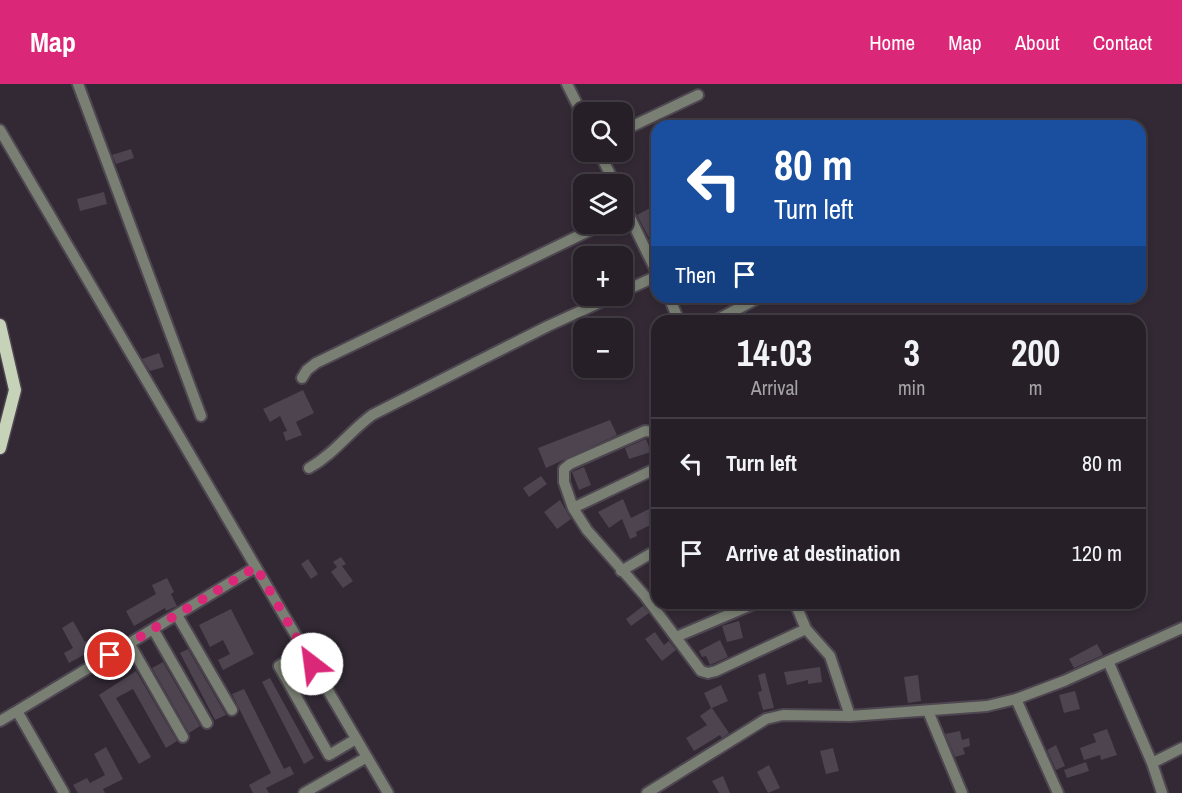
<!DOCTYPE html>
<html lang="en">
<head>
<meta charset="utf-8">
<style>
	:root { --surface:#261f27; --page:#2e272f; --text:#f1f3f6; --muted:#a4a2a7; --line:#423d44; --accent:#db2777 }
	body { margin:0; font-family:"Archivo Narrow",sans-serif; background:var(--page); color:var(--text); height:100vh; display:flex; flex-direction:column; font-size:22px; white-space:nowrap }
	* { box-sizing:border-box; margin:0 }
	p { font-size:20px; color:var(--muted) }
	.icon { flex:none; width:33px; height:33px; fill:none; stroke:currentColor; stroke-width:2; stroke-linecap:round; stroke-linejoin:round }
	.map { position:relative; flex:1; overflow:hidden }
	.sheet { position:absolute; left:651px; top:231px; width:495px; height:294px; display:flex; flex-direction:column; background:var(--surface); border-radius:18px; box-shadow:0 3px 9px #0003,0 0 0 2px var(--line) }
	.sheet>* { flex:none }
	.guide { position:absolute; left:651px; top:36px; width:495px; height:183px; border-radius:18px; box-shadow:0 3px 9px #0003,0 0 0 2px var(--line); background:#1a4fa0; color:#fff; overflow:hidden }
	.fabs { position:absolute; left:573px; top:18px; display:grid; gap:12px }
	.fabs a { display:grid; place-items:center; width:60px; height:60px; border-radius:12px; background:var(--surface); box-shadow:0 3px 9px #0003,0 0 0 2px var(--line); font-size:30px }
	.pin { position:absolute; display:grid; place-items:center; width:51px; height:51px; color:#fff; margin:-26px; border:3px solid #fff; border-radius:50%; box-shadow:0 2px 6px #0007 }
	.me { position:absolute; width:66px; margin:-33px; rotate:330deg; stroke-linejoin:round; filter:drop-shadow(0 0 4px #0008) }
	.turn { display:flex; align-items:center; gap:21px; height:126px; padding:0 24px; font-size:27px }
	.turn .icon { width:78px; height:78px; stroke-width:2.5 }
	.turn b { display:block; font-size:42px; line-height:51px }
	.then { display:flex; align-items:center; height:57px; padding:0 24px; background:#0003; gap:12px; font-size:22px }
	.eta { display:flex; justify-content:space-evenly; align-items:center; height:102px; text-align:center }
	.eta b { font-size:36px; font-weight:800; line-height:42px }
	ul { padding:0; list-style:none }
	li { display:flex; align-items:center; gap:18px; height:90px; padding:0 24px; border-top:2px solid var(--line) }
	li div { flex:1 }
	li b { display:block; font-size:22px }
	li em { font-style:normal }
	header { display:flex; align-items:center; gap:36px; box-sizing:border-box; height:84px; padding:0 30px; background:var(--accent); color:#fff }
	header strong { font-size:28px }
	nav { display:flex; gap:33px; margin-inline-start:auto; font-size:21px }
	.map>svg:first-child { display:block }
	.building { fill:#4d444f }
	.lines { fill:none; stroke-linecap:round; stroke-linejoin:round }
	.minor-casing { stroke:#4e4650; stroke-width:14 }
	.major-casing { stroke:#4e4650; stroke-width:15 }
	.minor { stroke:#797f72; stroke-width:10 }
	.major { stroke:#c6d3b8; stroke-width:12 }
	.route { stroke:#db2777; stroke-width:10; stroke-dasharray:0 18 }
</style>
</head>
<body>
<header>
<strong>Map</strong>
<nav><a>Home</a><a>Map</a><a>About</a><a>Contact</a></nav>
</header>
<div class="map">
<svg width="1182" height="709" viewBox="0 0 1182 709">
	<rect width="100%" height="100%" fill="#322934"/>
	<path class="building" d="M131 65 134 74 116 80 112 71Z
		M104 108 107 120 80 127 77 115Z
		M650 124 657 136V169L637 131Z
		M159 269 164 283 150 287 142 275Z
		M303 306 314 329 296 338 302 351 286 357 283 348 287 347 280 332 270 338 263 325Z
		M610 336 617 351 546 384 538 364Z
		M646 355 651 368 629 375 625 364Z
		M584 383 591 401 579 406 572 388Z
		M541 392 547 400 529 413 523 404Z
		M623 415 631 434 657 421V438L636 448 637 452 630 455 622 435 609 444 598 428Z
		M560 416 571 435 557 445 544 428Z
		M341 473 346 480 342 482 353 497 343 504 331 488 337 483 333 478Z
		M308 475 318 490 311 495 301 480Z
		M167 494 174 508 171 510 177 522 166 527 165 524 134 542 126 527 156 510 152 501Z
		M643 522 649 529 631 542 626 535Z
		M231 525 254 570 223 586 218 576 230 570 223 556 210 563 199 541Z
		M73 537 85 558 106 546 111 556 69 579 64 569 73 564 62 544Z
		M739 537 743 554 727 558 722 542Z
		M655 548 664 561 669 557 676 566 662 577 645 555Z
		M720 556 728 573 710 581 706 572 702 573 699 567Z
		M1097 560 1103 571 1074 584 1069 575Z
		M188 565 226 631 215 636 180 569Z
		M163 578 200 642 189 649 152 584Z
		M820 583 822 598 808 600V596L787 601 784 588Z
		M136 587 177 657 166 664 133 605 116 614 151 673 139 680 99 611Z
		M765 589 774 624 763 626 758 608 762 607 758 591Z
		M918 591 921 617 908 619 904 593Z
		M270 594 314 674 304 680 262 598Z
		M721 601 728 617 712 624 729 649 722 654 720 651 694 667 686 654 707 641 700 632 711 624 704 609Z
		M244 605 284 685 290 682 294 690 266 704 269 709H253L249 701 271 689 232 610Z
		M1075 607 1080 625 1064 629 1059 611Z
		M1107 645 1117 671 1101 676 1100 671 1084 676 1080 664 1096 658 1093 650Z
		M960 647 962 656 969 654 970 662 963 664 965 670 955 673 945 650Z
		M1056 661 1065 682 1056 686 1047 666Z
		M106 663 123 695 103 705 105 709H78L73 701 87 694 90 699 105 691 94 670Z
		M833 664 839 687 826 690 820 667Z
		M1086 678 1089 687 1067 694 1064 686Z
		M769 681 780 704 768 709 757 688Z
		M723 692 730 709H719L712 697Z"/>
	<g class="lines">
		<defs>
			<path id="minor" d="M78 0 201 332
				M567 0 584 34
				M0 46 388 709
				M622 47 698 11
				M599 68 615 100
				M622 117 657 189
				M622 208 657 192
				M669 213 679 237
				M715 237 758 214
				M302 294 307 286 316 279 603 140
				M657 348 645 347 570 380 564 385V398L573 424 587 446 645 512 701 587 708 589 716 587 806 545
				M309 384C334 370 349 348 372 331L548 242 614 212
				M573 424 657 384
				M621 487 657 466
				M795 519 806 545 830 572 850 632
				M177 531 232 626
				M153 545 207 639
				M676 553 756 519
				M129 559 183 653
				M304 566 279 582 329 671 356 655
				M1108 577 1152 679 1162 709
				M1016 615 1058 709
				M17 627 256 483
				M928 627 962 709
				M0 637 17 627 64 709
				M1152 679 1182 664
				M304 709 367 673
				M647 709 766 635 783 631 850 632 987 622 1016 615 1064 597 1182 544"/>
			<path id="major" d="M0 241 15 306 0 364"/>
		</defs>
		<use href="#minor" class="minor-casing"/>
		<use href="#major" class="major-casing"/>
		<use href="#minor" class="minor"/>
		<use href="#major" class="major"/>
	</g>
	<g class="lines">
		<path class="route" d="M110 571 256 483 312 580"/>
	</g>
</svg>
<div class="fabs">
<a><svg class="icon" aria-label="search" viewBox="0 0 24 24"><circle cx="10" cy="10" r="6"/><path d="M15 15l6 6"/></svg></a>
<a><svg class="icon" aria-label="layers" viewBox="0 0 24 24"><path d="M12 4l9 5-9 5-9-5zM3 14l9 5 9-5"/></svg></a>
<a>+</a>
<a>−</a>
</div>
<div class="pin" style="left:110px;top:571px;background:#d93025"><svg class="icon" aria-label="arrive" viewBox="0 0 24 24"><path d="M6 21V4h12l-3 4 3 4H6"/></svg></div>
<svg class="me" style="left:312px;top:580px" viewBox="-20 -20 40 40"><circle r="19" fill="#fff"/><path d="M0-13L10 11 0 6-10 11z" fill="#db2777"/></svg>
<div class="guide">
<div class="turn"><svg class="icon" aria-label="left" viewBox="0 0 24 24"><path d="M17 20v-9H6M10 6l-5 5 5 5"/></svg><div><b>80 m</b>Turn left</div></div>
<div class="then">Then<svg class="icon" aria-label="arrive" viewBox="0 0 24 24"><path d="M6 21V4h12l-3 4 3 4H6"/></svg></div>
</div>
<section class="sheet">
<div class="eta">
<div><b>14:03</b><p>Arrival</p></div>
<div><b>3</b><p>min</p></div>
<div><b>200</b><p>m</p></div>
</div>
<ul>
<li><svg class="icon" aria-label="left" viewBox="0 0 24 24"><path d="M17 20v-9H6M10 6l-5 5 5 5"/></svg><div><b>Turn left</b></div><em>80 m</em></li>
<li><svg class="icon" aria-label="arrive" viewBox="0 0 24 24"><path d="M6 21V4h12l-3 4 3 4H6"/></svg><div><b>Arrive at destination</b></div><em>120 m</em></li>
</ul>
</section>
</div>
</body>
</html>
